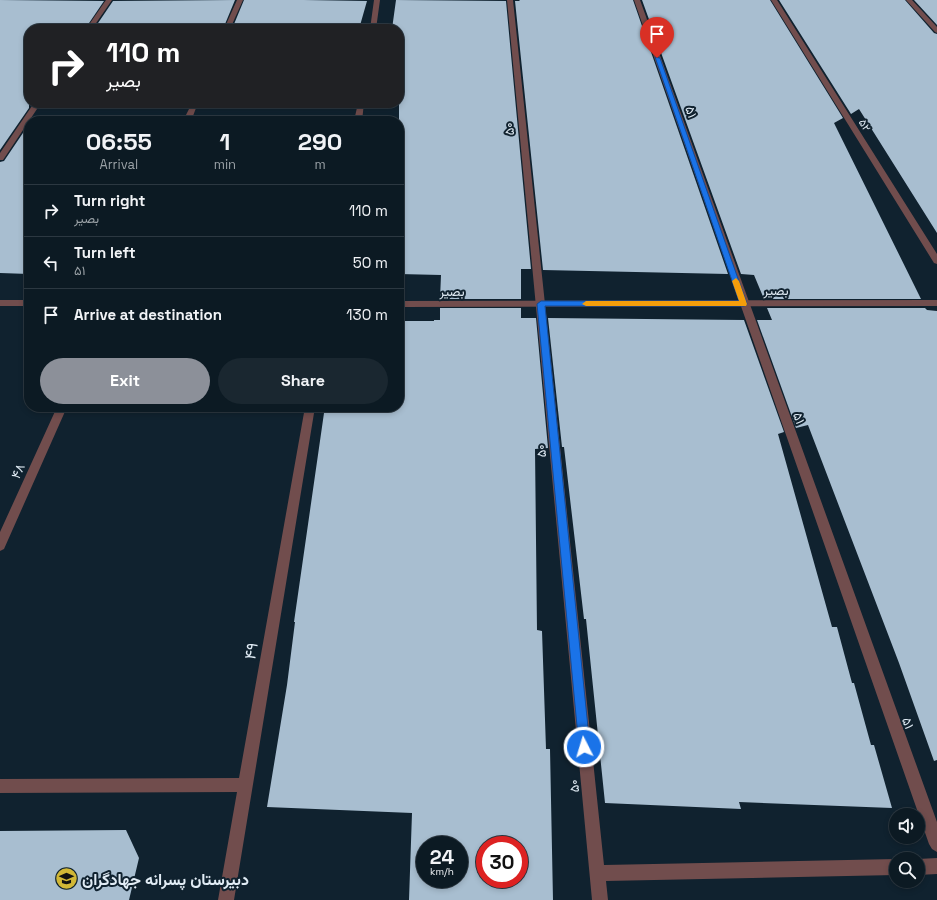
<!DOCTYPE html>
<html lang="en">
<head>
<meta charset="utf-8">
<style>
	:root { --surface:#0c1a23; --page:#1a2730; --text:#f1f3f6; --muted:#9aa1a6; --line:#2c3841; --accent:#8c9099 }
	body { margin:0; font-family:"Space Grotesk",Vazirmatn,sans-serif; background:var(--page); color:var(--text); height:100vh; display:flex; flex-direction:column; font-size:15px; white-space:nowrap }
	* { box-sizing:border-box; margin:0 }
	p { font-size:13px; color:var(--muted) }
	.icon { flex:none; width:22px; height:22px; fill:none; stroke:currentColor; stroke-width:2; stroke-linecap:round; stroke-linejoin:round }
	.map { position:relative; flex:1; overflow:hidden }
	.details { position:absolute; left:24px; top:116px; width:380px; height:296px; display:flex; flex-direction:column; background:var(--surface); border-radius:16px; box-shadow:0 2px 6px #0003,0 0 0 1px var(--line) }
	.details>* { flex:none }
	.banner { position:absolute; left:24px; top:24px; width:380px; height:84px; border-radius:16px; box-shadow:0 2px 6px #0003,0 0 0 1px var(--line); background:#202124; color:#fff; overflow:hidden }
	.controls { position:absolute; left:889px; top:808px; display:grid; gap:8px }
	.controls a { display:grid; place-items:center; width:36px; height:36px; border-radius:50%; background:var(--surface); box-shadow:0 2px 6px #0003,0 0 0 1px var(--line); font-size:20px }
	.speed { position:absolute; left:416px; top:836px; display:flex; gap:8px; font-size:20px; font-weight:700; text-align:center }
	.speed>* { display:grid; place-content:center; width:52px; height:52px; border-radius:50%; background:var(--surface); box-shadow:0 2px 6px #0003,0 0 0 1px var(--line); line-height:1 }
	.speed small { font-size:10px; font-weight:400 }
	.speed .limit { border:6px solid #d22; background:#fff; color:#111 }
	.pin { position:absolute; display:grid; place-items:center; width:34px; height:34px; color:#fff; margin:-41px -17px; border-radius:50% 50% 50% 0; rotate:-45deg; box-shadow:0 0 4px #0007 }
	.pin .icon { rotate:45deg }
	.me { position:absolute; width:44px; margin:-22px; rotate:355deg; stroke-linejoin:round; filter:drop-shadow(0 0 3px #0008) }
	.turn { display:flex; align-items:center; gap:14px; height:84px; padding:0 16px; font-size:18px }
	.turn .icon { width:52px; height:52px; stroke-width:2.5 }
	.turn b { display:block; font-size:28px; line-height:34px }
	.eta { display:flex; justify-content:space-evenly; align-items:center; height:68px; text-align:center }
	.eta b { font-size:24px; font-weight:800; line-height:28px }
	.button { display:flex; gap:8px; margin-top:auto; padding:8px 16px }
	.button a { flex:1; height:46px; border-radius:24px; background:var(--accent); color:#fff; font-size:16px; font-weight:800; line-height:46px; text-align:center }
	.button a+a { background:var(--page); color:var(--text) }
	ul { padding:0; list-style:none }
	li { display:flex; align-items:center; gap:12px; height:52px; padding:0 16px; border-top:1px solid var(--line) }
	li div { flex:1 }
	li b { display:block; font-size:15px }
	li em { font-style:normal }
	.map>svg:first-child { display:block }
	.building { fill:#a8bed0; fill-rule:evenodd }
	.lines { fill:none; stroke-linecap:round; stroke-linejoin:round }
	.minor { fill:#714d4d; fill-rule:evenodd }
	.tertiary { fill:#714d4d; fill-rule:evenodd }
	.route { fill:#1a73e8; stroke:#114b97 }
	.slow { fill:#f59e0b }
	.labels { text-anchor:middle; dominant-baseline:central; stroke-width:4; stroke-linejoin:round; paint-order:stroke }
	.far-street-label { font-size:11px; fill:#e1ecf5; stroke:#10222f }
	.street-label { font-size:13px; fill:#e1ecf5; stroke:#10222f }
	.near-street-label { font-size:16px; fill:#e1ecf5; stroke:#10222f }
	.near-poi-label { font-size:16px; font-weight:bold; fill:#e1ecf5; stroke:#10222f; text-anchor:start }
</style>
</head>
<body>
<div class="map">
<svg width="937" height="900" viewBox="0 0 937 900">
	<rect width="100%" height="100%" fill="#10222f"/>
	<path class="building" d="M0 0 104 1 85 29H29V101L27 103H29V108L0 150Z
		M235 0 223 29H94L113 1Z
		M244 0H304L367 1 359 29H232Z
		M396 0 506 1 531 269H521V299H440L441 275 399 274V29H392Z
		M519 0H633L728 274 543 270 515 1H520Z
		M642 0H770L843 118 834 123 921 299H764L754 275 741 274Z
		M779 0H905L934 33 937 34V233L859 109 851 114Z
		M914 0H937V25Z
		M29 124V274L0 273V162L4 161Z
		M440 308H521V318H536L548 448 535 449 537 630 542 631 546 749H550L553 900H409L412 813 267 807 287 685 295 622H294L324 413H327L328 407H399V321H434V320H440ZM425 845H459V879H425ZM485 845H519V879H485Z
		M767 308H925L927 310 937 311V760L934 761 899 663 808 425 796 428 757 320H772Z
		M548 318 744 320 784 432 778 434 832 627H837L852 683H854L871 745H874L892 808 739 802 741 809 605 803 586 619H584L564 447H562Z
		M126 830 139 858 129 900H0V831Z"/>
	<g class="lines">
		<path class="minor" d="M106 0H112L92 29H86Z
			M237 0H243L230 29H224Z
			M374 0H380L376 29H370Z
			M507 0H513L604 865 896 859V875L606 881 608 900H592Z
			M634 0H640L937 822V852L932 849 929 844Z
			M771 0H777L937 254V264L934 263Z
			M906 0H912L937 27V33L935 32Z
			M34 103H41L3 160H0V153Z
			M192 103H198L191 121H183Z
			M358 103H364L362 121H354Z
			M57 407H67L4 549 0 551V532Z
			M305 407H315L234 900H218L237 792 0 793V779L239 778Z
			M937 858V874L918 875V859Z"/>
		<path class="tertiary" d="M0 300H29V306H0Z
			M937 300V306L399 307V301Z"/>
	</g>
	<path class="route" d="M655 57 660 58 747 304 744 306H545L590 747 589 751 584 753 580 751 579 747 537 304 541 301H739Z"/>
	<path class="slow" d="M736 278 739 281 747 304 746 306H586L582 304 586 301H739L732 281Z"/>
	<defs>
		<symbol id="school-disc" viewBox="-11 -11 22 22"><circle r="9.5" fill="#d1b736" stroke="#10222f"/><path d="M0-5L7-2L0 1L-7-2ZM-4 1L0 2.5L4 1V4Q0 6-4 4Z" fill="#111"/></symbol>
	</defs>
	<g fill-rule="evenodd">
		<use href="#school-disc" x="54" y="866" width="25" height="25"/>
	</g>
	<g class="labels">
		<g class="far-street-label">
			<text transform="translate(865 125) rotate(58)">۵۲</text>
		</g>
		<g class="street-label">
			<text transform="translate(691 112) rotate(71)">۵۱</text>
			<text transform="translate(509 129) rotate(-96)">۵۰</text>
			<text x="776" y="290">بصیر</text>
			<text x="452" y="291">بصیر</text>
			<text transform="translate(799 418) rotate(70)">۵۱</text>
			<text transform="translate(541 451) rotate(-96)">۵۰</text>
			<text transform="translate(18 471) rotate(-66)">۴۸</text>
			<text transform="translate(908 723) rotate(70)">۵۱</text>
			<text transform="translate(574 786) rotate(-96)">۵۰</text>
		</g>
		<g class="near-street-label">
			<text transform="translate(251 651) rotate(-80)">۴۹</text>
		</g>
		<g class="near-poi-label">
			<text x="82" y="879">دبیرستان پسرانه جهادگران</text>
		</g>
	</g>
</svg>
<div class="controls">
<a><svg class="icon" aria-label="sound" viewBox="0 0 24 24"><path d="M4 9h4l5-4v14l-5-4H4zM17 9q2 3 0 6"/></svg></a>
<a><svg class="icon" aria-label="search" viewBox="0 0 24 24"><circle cx="10" cy="10" r="6"/><path d="M15 15l6 6"/></svg></a>
</div>
<div class="speed"><div>24<small>km/h</small></div><div class="limit">30</div></div>
<div class="pin" style="left:657px;top:58px;background:#d93025"><svg class="icon" aria-label="arrive" viewBox="0 0 24 24"><path d="M6 21V4h12l-3 4 3 4H6"/></svg></div>
<svg class="me" style="left:584px;top:747px" viewBox="-20 -20 40 40"><circle r="17" fill="#1a73e8" stroke="#fff" stroke-width="3"/><path d="M0-11L8 9 0 5-8 9z" fill="#fff"/></svg>
<div class="banner">
<div class="turn"><svg class="icon" aria-label="right" viewBox="0 0 24 24"><path d="M7 20v-9h11M14 6l5 5-5 5"/></svg><div><b>110 m</b>بصیر</div></div>
</div>
<section class="details">
<div class="eta">
<div><b>06:55</b><p>Arrival</p></div>
<div><b>1</b><p>min</p></div>
<div><b>290</b><p>m</p></div>
</div>
<ul>
<li><svg class="icon" aria-label="right" viewBox="0 0 24 24"><path d="M7 20v-9h11M14 6l5 5-5 5"/></svg><div><b>Turn right</b><p>بصیر</p></div><em>110 m</em></li>
<li><svg class="icon" aria-label="left" viewBox="0 0 24 24"><path d="M17 20v-9H6M10 6l-5 5 5 5"/></svg><div><b>Turn left</b><p>۵۱</p></div><em>50 m</em></li>
<li><svg class="icon" aria-label="arrive" viewBox="0 0 24 24"><path d="M6 21V4h12l-3 4 3 4H6"/></svg><div><b>Arrive at destination</b></div><em>130 m</em></li>
</ul>
<div class="button"><a>Exit</a><a>Share</a></div>
</section>
</div>
</body>
</html>
